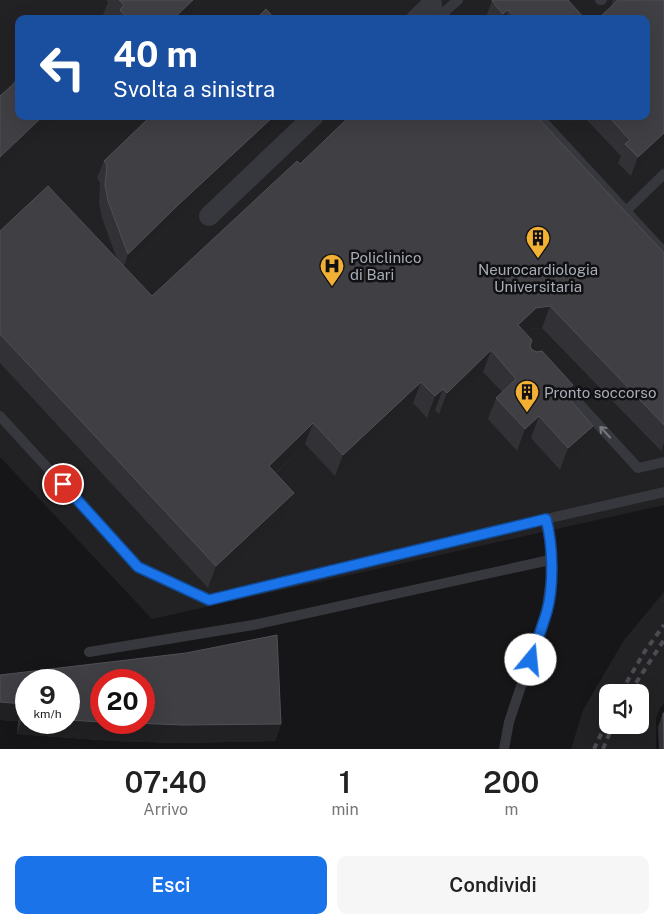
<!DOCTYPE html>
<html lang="it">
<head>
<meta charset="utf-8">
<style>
	:root { --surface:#fff; --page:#f6f6f6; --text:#222; --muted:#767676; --accent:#1a73e8 }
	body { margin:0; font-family:"Public Sans",sans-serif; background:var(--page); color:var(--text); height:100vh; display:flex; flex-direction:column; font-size:19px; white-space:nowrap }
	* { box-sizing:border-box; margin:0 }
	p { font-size:16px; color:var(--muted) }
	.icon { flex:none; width:28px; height:28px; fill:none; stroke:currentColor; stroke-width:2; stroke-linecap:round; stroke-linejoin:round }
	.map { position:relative; height:749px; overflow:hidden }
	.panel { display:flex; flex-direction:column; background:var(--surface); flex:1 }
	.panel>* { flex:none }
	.top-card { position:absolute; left:15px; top:15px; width:635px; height:105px; border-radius:10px; box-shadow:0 5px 20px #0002; background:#1a4fa0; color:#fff; overflow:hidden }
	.buttons { position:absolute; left:599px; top:684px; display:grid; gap:10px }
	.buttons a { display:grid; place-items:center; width:50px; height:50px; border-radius:10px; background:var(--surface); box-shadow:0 5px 20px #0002; font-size:25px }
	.speed { position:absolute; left:15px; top:669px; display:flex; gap:10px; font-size:25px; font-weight:700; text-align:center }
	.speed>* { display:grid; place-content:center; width:65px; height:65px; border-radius:50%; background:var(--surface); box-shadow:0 5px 20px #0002; line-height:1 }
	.speed small { font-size:12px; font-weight:400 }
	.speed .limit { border:8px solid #d22; background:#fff; color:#111 }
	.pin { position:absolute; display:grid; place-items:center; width:42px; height:42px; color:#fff; margin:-21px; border:2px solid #fff; border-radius:50%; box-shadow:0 1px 5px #0007 }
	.me { position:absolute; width:55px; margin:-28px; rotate:17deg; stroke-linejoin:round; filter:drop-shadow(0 0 4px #0008) }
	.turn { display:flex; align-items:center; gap:18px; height:105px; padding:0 15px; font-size:22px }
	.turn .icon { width:65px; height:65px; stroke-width:2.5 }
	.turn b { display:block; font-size:35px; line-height:42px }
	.eta { display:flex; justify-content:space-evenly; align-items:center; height:85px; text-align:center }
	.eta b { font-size:30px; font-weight:600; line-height:35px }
	.action { display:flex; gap:10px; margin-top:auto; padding:10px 15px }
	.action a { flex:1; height:58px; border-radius:10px; background:var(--accent); color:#fff; font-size:20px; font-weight:600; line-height:58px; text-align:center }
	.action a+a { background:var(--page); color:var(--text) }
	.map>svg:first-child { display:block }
	.built { fill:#222225; fill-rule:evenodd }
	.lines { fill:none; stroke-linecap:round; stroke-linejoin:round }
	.lane { stroke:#37383d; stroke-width:10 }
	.street { stroke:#37383d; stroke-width:20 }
	.rail { stroke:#4a4c52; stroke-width:4; stroke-dasharray:6 5; stroke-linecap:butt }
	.wall { fill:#323236 }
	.shaded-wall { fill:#212124 }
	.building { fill:#3f3f44; stroke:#4f5156 }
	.oneway { stroke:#757881 }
	.route-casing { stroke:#114b97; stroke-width:12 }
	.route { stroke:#1a73e8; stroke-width:9 }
	.labels { text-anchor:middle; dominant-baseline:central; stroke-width:5; stroke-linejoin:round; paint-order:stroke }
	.poi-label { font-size:15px; fill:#a8adb8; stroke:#111113; text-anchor:start }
</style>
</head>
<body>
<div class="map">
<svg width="664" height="749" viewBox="0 0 664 749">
	<rect width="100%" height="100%" fill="#161618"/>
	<path class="built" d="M0 0H664V505L152 619 0 457ZM19 19H646V116H19Z
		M664 592V704L660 708 656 718V749H571L583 710 624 640ZM608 692H640V725H608Z"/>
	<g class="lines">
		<path class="lane" d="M600 0H602
			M430 1 447 19
			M442 14 458 0
			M538 116 664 252
			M626 211 664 174
			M562 385 638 468 664 462
			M0 416 138 567 209 600 546 519 664 492
			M89 652 253 625 550 560
			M504 749 509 722 547 609 551 577 550 544 546 519"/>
		<path class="street" d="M416 19 432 4
			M209 216 314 116"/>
		<path class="rail" d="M621 692 645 651 664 625
			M630 692 664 640
			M594 749 608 719
			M603 749 613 725"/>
	</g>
	<path class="wall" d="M106 0H198L193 15 189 19H107L103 15 108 2Z
		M613 0H664V145L631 176 618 163 621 156 583 116H646L611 7Z
		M492 1 585 19H485Z
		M18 70H19V116L13 84Z
		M151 116H286L172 222 126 268 152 296 300 164 664 253V448L661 451 542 328 528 329 525 332 532 350 573 385 568 398 593 426 585 447 560 470 531 438 517 451 488 419 496 398 502 392 483 372 439 414 435 410 427 418 413 403 335 476 305 444 276 473 294 493 287 515 208 588 0 363V231L117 259 102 218 99 203 100 183 97 178 104 161Z
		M570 116H580L575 121Z
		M0 675 281 724 275 741 176 743 114 741 17 734 18 721 0 720Z
		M663 713 664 749H659L658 727Z"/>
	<path class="shaded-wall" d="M193 0H198L193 15 189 19H173Z
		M508 10 505 19H502L503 14Z
		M43 116H59L0 172V157Z
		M274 116H286L172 222 122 272 128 254 178 205Z
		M577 116H580L575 121Z
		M664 133V145L631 176 638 157Z
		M550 306 542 328 528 329 510 346 518 325 536 308Z
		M491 350 483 372 439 414 447 393Z
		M421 382 413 403 335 476 343 455Z
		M573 385 565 406 564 393Z
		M443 389 435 410 427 418 435 396Z
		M539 416 531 438 517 451 525 429Z
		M313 423 305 444 261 487 269 466Z
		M593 426 585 447 560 470 568 448Z
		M664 443V448L661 451Z
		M294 493 287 515 208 588 216 566Z
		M0 702 24 704 18 721 0 720Z
		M23 716H26V722H69V720L101 722 281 724 275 741 176 743 114 741 17 734Z"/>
	<path class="building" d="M119 0H193L173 19H128L120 10 124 5Z
		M493 0H568L585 19H516L508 10 503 14 492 1Z
		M618 0H664V133L638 157 625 144 630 140 608 116H646V19H598Z
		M266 9 275 19H256Z
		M19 79V116H43L0 157V96Z
		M151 116H274L178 205 128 254 108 201 105 185 107 165 104 161Z
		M350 116H536L664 253V425L550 306 536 308 518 325 532 340 530 346 532 350 537 352 542 351 573 385 564 393 593 426 568 448 539 416 525 429 496 398 516 379 491 350 447 393 443 389 435 396 421 382 343 455 313 423 269 466 294 493 216 566 0 334V231L48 186 152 296 297 161 300 164Z
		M277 635 281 724 183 725 107 722H144V680H101V722L69 720V680H26V716H23L24 704 0 702V675L186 653Z
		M663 713H664V749Z"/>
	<defs><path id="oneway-shaft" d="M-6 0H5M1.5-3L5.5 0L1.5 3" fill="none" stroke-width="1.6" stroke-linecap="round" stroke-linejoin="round" transform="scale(1.25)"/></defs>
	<use class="oneway" href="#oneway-shaft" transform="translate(605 432) rotate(-133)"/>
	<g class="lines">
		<defs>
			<path id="route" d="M63 484 138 567 209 600 546 519C553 545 554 585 547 611 542 628 536 643 531 660"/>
		</defs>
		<use href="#route" class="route-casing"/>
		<use href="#route" class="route"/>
	</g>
	<defs>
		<symbol id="building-pin" viewBox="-11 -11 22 30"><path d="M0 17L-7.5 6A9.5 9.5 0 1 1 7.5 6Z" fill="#f2b134" stroke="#111113"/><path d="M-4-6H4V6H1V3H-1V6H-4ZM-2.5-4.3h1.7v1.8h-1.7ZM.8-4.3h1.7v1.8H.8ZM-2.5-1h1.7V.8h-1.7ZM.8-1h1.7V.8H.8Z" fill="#111"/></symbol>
		<symbol id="hospital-pin" viewBox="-11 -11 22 30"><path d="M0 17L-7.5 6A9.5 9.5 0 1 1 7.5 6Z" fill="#f2b134" stroke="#111113"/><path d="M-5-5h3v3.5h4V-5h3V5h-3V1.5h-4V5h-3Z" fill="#111"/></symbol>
	</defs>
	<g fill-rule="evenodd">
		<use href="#building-pin" x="524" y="224" width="28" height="38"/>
		<use href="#hospital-pin" x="318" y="252" width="28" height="38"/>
		<use href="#building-pin" x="513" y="378" width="28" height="38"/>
	</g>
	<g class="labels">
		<g class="poi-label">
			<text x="350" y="257">Policlinico<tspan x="350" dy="17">di Bari</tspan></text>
			<text x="538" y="269" text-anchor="middle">Neurocardiologia<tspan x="538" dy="17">Universitaria</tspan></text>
			<text x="544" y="392">Pronto soccorso</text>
		</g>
	</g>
</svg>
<div class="buttons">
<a><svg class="icon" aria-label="sound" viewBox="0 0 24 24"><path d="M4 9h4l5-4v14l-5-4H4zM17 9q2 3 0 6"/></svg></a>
</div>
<div class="speed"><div>9<small>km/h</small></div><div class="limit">20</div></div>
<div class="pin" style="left:63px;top:484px;background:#d93025"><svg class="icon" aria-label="arrive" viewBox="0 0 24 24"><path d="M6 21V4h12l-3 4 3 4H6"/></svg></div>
<svg class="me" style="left:531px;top:660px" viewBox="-20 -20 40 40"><circle r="19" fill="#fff"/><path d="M0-13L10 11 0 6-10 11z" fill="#1a73e8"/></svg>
<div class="top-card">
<div class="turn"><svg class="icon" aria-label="left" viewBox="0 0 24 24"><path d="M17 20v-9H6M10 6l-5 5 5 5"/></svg><div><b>40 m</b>Svolta a sinistra</div></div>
</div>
</div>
<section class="panel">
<div class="eta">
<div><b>07:40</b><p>Arrivo</p></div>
<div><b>1</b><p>min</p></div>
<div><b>200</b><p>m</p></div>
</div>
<div class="action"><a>Esci</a><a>Condividi</a></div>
</section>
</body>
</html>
